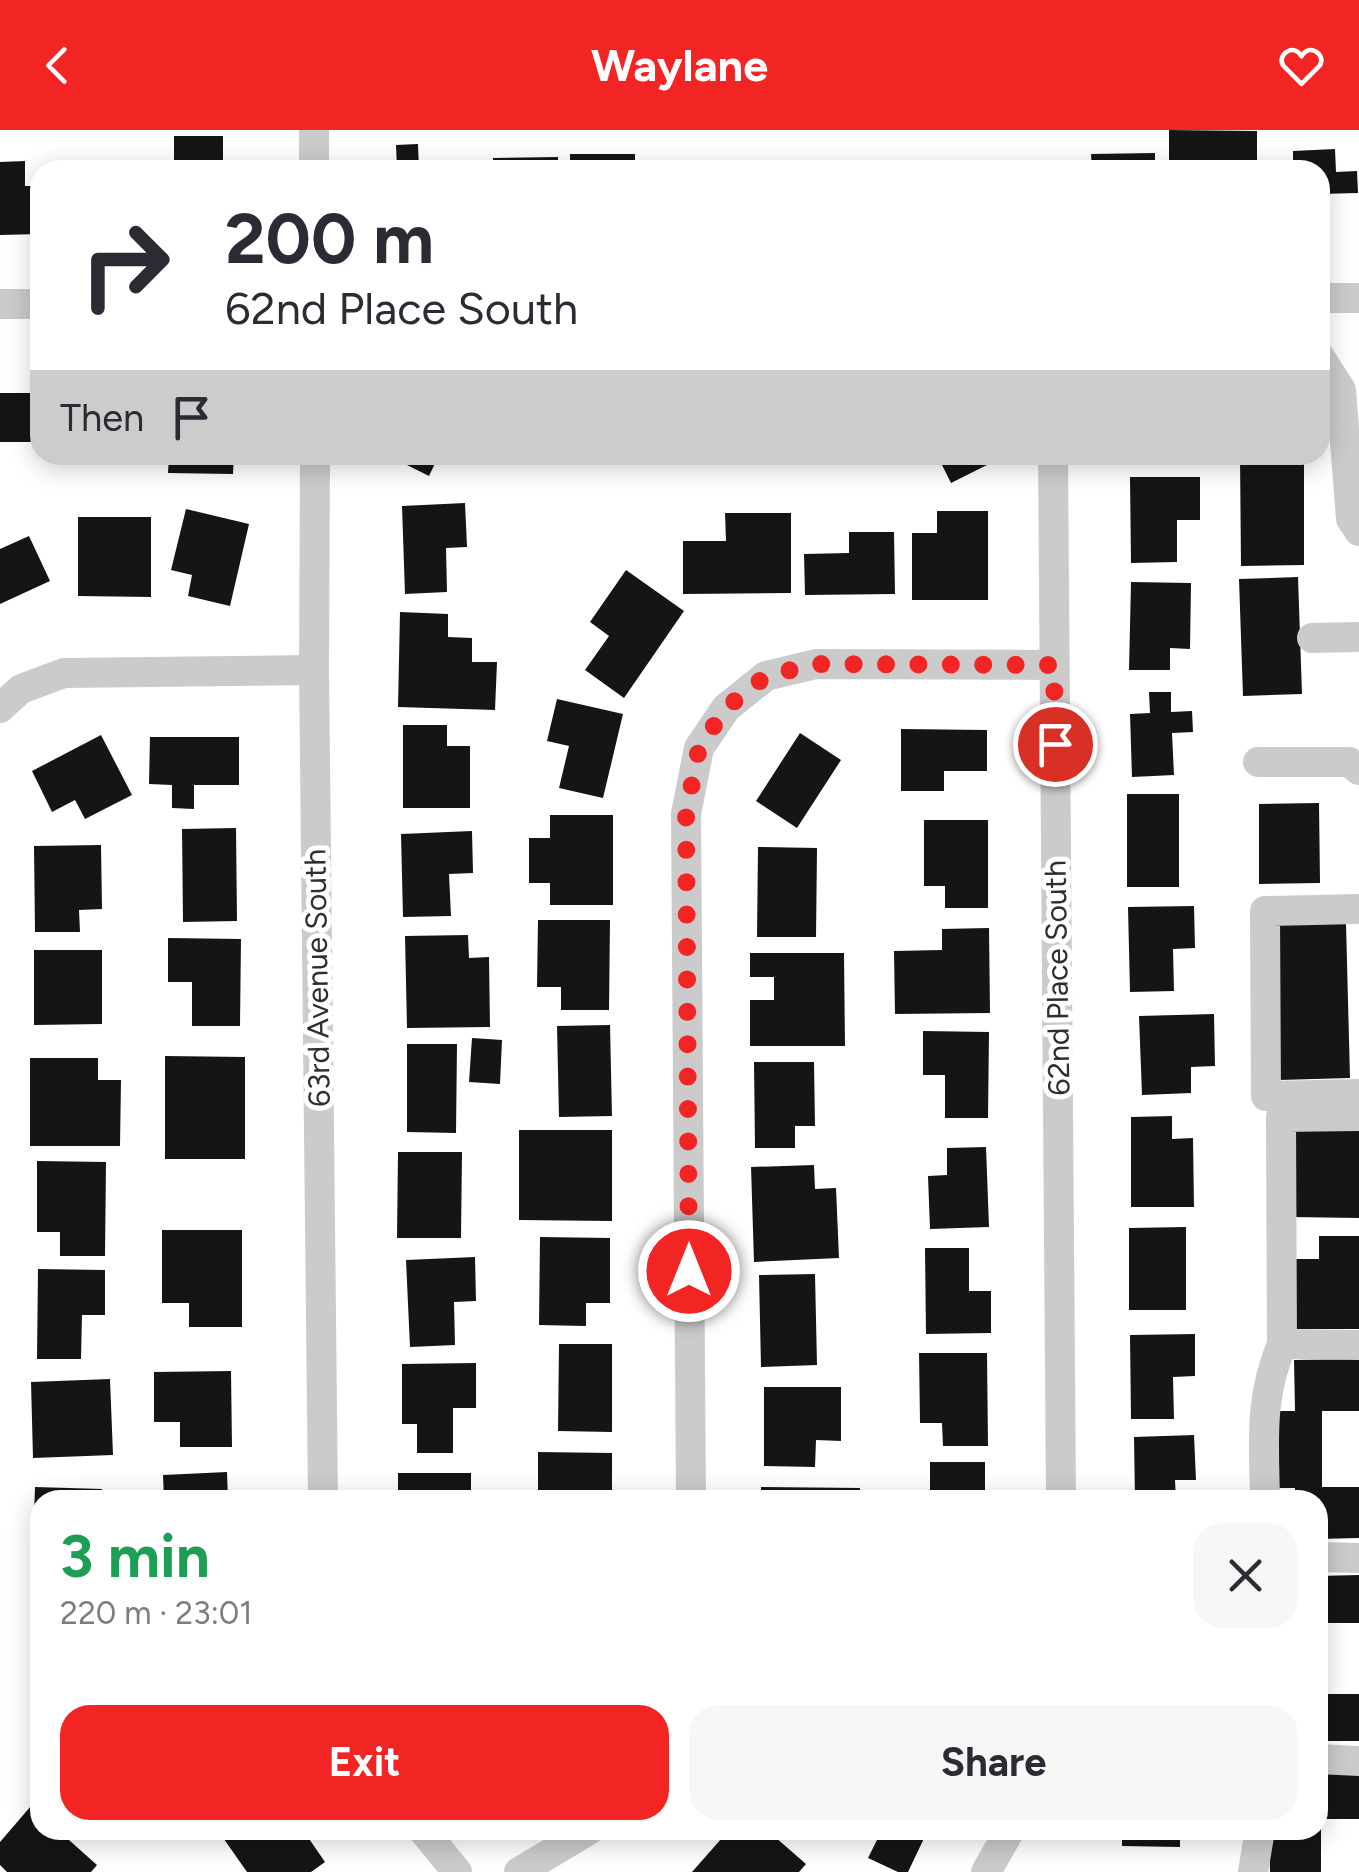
<!DOCTYPE html>
<html lang="en">
<head>
<meta charset="utf-8">
<style>
	:root { --surface:#fff; --page:#f7f7f7; --text:#2b2b33; --muted:#7c7c81; --accent:#f22524 }
	body { margin:0; font-family:Figtree,sans-serif; background:var(--page); color:var(--text); height:100vh; display:flex; flex-direction:column; font-size:38px; white-space:nowrap }
	* { box-sizing:border-box; margin:0 }
	p { font-size:32px; color:var(--muted) }
	.icon { flex:none; width:55px; height:55px; fill:none; stroke:currentColor; stroke-width:2; stroke-linecap:round; stroke-linejoin:round }
	.map { position:relative; flex:1; overflow:hidden }
	.side { position:absolute; left:30px; top:1360px; width:1298px; height:350px; display:flex; flex-direction:column; background:var(--surface); border-radius:30px; box-shadow:0 5px 25px #0003 }
	.side>* { flex:none }
	.banner { position:absolute; left:30px; top:30px; width:1300px; height:305px; border-radius:30px; box-shadow:0 5px 25px #0003; background:#fff; color:var(--text); overflow:hidden }
	.pin { position:absolute; display:grid; place-items:center; width:85px; height:85px; color:#fff; margin:-42px; border:5px solid #fff; border-radius:50%; box-shadow:0 2px 10px #0007 }
	.me { position:absolute; width:110px; margin:-55px; rotate:0deg; stroke-linejoin:round; filter:drop-shadow(0 0 8px #0008) }
	.turn { display:flex; align-items:center; gap:35px; height:210px; padding:0 30px; font-size:45px }
	.turn .icon { width:130px; height:130px; stroke-width:2.5 }
	.turn b { display:block; font-size:70px; line-height:85px }
	.then { display:flex; align-items:center; height:95px; padding:0 30px; background:#0003; gap:20px; font-size:38px }
	.round { display:grid; place-items:center; flex:none; width:105px; height:105px; border-radius:30px; background:var(--page) }
	.headline { display:flex; align-items:center; justify-content:space-between; height:170px; padding:0 30px }
	h1 { font-size:60px; font-weight:700; line-height:75px; color:#1e9e55 }
	.primary-button { display:flex; gap:20px; margin-top:auto; padding:20px 30px }
	.primary-button a { flex:1; height:115px; border-radius:30px; background:var(--accent); color:#fff; font-size:40px; font-weight:700; line-height:115px; text-align:center }
	.primary-button a+a { background:var(--page); color:var(--text) }
	header { display:flex; justify-content:space-between; align-items:center; height:130px; padding:0 30px; background:var(--accent); color:#fff; font-size:45px; font-weight:700 }
	.map>svg:first-child { display:block }
	.building { fill:#151515 }
	.lines { fill:none; stroke-linecap:round; stroke-linejoin:round }
	.minor { stroke:#cbcbcb; stroke-width:30 }
	.route { stroke:#f22524; stroke-width:18; stroke-dasharray:0 32.4 }
	.labels { text-anchor:middle; dominant-baseline:central; stroke-width:10; stroke-linejoin:round; paint-order:stroke }
	.street-label { font-size:30px; fill:#2e2e2e; stroke:#fff }
</style>
</head>
<body>
<header><svg class="icon" aria-label="back" viewBox="0 0 24 24"><path d="M15 5l-7 7 7 7"/></svg>Waylane<svg class="icon" aria-label="heart" viewBox="0 0 24 24"><path d="M12 20l-8-8c-3-5 5-10 8-4 3-6 11-1 8 4z"/></svg></header>
<div class="map">
<svg width="1359" height="1742" viewBox="0 0 1359 1742">
	<rect width="100%" height="100%" fill="#fff"/>
	<path class="building" d="M1169 0 1257 1V40H1169Z
		M174 6H223V40H174Z
		M418 14 419 40H397L396 15Z
		M1335 19 1336 42 1357 41 1358 63 1320 64V40H1293V21Z
		M1155 23V40H1092L1091 24Z
		M570 24H635V40H570Z
		M558 27V40H493V28Z
		M869 30H958V40H870Z
		M1057 30V40H973V32Z
		M25 31V56H40V104L0 105V32Z
		M753 31 754 40H671V33Z
		M852 35V40H790V37Z
		M0 263H40V312H0Z
		M169 325H234L233 344 168 343Z
		M387 325H439L429 346Z
		M937 325H999L1001 328 951 353Z
		M1240 325H1304V435L1241 436Z
		M1130 347H1200V390H1177V432L1131 433Z
		M465 373 467 417 446 418 447 462 405 464 402 376Z
		M186 379 249 394 230 476 188 466 192 445 171 440Z
		M937 381H988V470H912V403H937Z
		M725 383H791V463L683 464V411H726Z
		M78 387H151V467L78 466Z
		M849 402H894L895 464 805 465 804 424 849 423Z
		M29 406 50 451 0 474V419Z
		M626 440 684 481 624 568 585 540 609 506 590 492Z
		M1298 447 1302 564 1243 566 1239 449Z
		M1131 452 1191 453 1190 519 1170 518V540H1129Z
		M400 482 448 484V507L472 508V532H497L495 580 398 577Z
		M1149 562H1171V582L1192 581 1193 602 1172 603 1174 645 1132 647 1130 584 1150 583Z
		M557 569 623 584 603 668 559 658 569 616 547 611Z
		M403 595H447V616H470V678H403Z
		M901 599 987 600V641H944V661H901Z
		M800 603 841 630 797 698 756 671Z
		M101 605 132 665 85 689 75 670 52 682 32 641Z
		M150 607H239V655H194V679L172 678V655L149 654Z
		M1127 664H1179V757H1127Z
		M1319 673 1320 753 1259 754V674Z
		M550 685H613V775H550V753H529V708H550Z
		M924 690H988V778H945V756H924Z
		M236 698 237 791 183 792 182 699Z
		M472 701 473 743 449 744 451 786 403 787 401 704Z
		M101 715 102 779 79 780 80 802H35L34 716Z
		M758 717 817 718 816 807H757Z
		M1194 776 1195 818 1173 819 1174 861 1130 862 1128 777Z
		M538 790H610L609 880H561V857H537Z
		M1346 793 1350 948 1279 950 1275 795Z
		M989 798 990 883 895 884 894 821 942 820V799Z
		M468 805 469 828 489 827 490 897 407 898 405 806Z
		M168 808 241 809 240 896H192V852H168Z
		M34 820H102V894L34 895Z
		M750 823H844L845 916H750V870H774V847H750Z
		M1214 884 1215 936 1191 937V963L1142 965 1139 886Z
		M610 895 612 986 559 987 557 896Z
		M923 901 989 902 988 988H945V945H923Z
		M472 908 502 910 500 954 469 952Z
		M407 914H457L456 1003 407 1002Z
		M165 926 245 927V1029H165Z
		M30 928H98V950H121L120 1016H30Z
		M754 932H814L815 996H795V1018H755Z
		M1172 986V1009L1193 1008 1194 1077H1131V987Z
		M1292 993H1359V1088L1290 1087Z
		M519 1000H612V1091L519 1090Z
		M986 1017 989 1097 930 1099 928 1046 947 1045V1018Z
		M398 1022H462L461 1108H397Z
		M37 1031 106 1032 105 1126H60V1102H37Z
		M814 1035 815 1059 836 1058 839 1128 754 1132 751 1037Z
		M1186 1097V1180H1129V1098Z
		M162 1100H242V1197H189V1173H162Z
		M1319 1106H1359V1199H1292V1129H1319Z
		M540 1107 610 1108V1173H586V1196L539 1195Z
		M925 1118H969V1161H991V1203L926 1204Z
		M475 1127 476 1171 454 1172 455 1215 410 1217 406 1130Z
		M38 1139 105 1140V1185H82L81 1229H37Z
		M815 1144 817 1235 761 1237 759 1145Z
		M1195 1204V1246L1173 1247 1174 1289H1131L1130 1205Z
		M559 1214H612V1302L558 1301Z
		M919 1223H987L988 1316H943L942 1293H920Z
		M1359 1229V1281H1322V1357H1359V1408L1318 1409V1370H1295V1358H1268L1267 1281H1295L1294 1230Z
		M476 1233V1278H453V1323H417V1294H402V1234Z
		M231 1241 232 1317H180V1292H154V1242Z
		M110 1249 113 1325 33 1328 31 1252Z
		M764 1257H841V1311L816 1310 815 1337 764 1336Z
		M1194 1305 1196 1350H1175L1176 1370H1135L1134 1307Z
		M538 1322 612 1323V1370H538Z
		M930 1332H985V1370H930Z
		M227 1342 228 1370H164L163 1345Z
		M398 1343H471V1370H398Z
		M35 1357 102 1359 101 1370H40V1446H32Z
		M761 1357 860 1358 859 1370H761Z
		M1359 1445V1493H1327V1564H1359V1611H1318V1446Z
		M1318 1641H1359V1689H1321V1742H1270L1269 1700H1318Z
		M37 1669 40 1671V1700H73L76 1702 69 1710 97 1735 91 1742H7L0 1735V1712Z
		M222 1700H303L325 1732 311 1742H247L219 1702Z
		M729 1700H767L806 1734 799 1742H692Z
		M882 1700H928L908 1742H898L868 1728Z
		M1122 1700H1180V1717L1122 1716Z"/>
	<g class="lines">
		<path class="minor" d="M314 0V40
			M1320 168H1359
			M0 174H40
			M1320 227 1341 260 1351 389 1359 401
			M315 325 314 540 323 1370
			M1053 325 1061 1370
			M1312 508 1359 507
			M0 578 21 559 64 543 314 540
			M1258 632H1349L1359 640
			M1359 779 1265 781 1266 966 1359 964
			M1359 986 1281 987 1282 1214 1359 1215
			M691 1370 686 684 699 618 726 578 766 546 816 534 1054 535
			M1265 1370C1264 1312 1259 1269 1282 1214
			M1318 1427 1359 1428
			M1318 1629 1359 1631
			M423 1700 457 1742
			M519 1742 589 1700
			M986 1742 1010 1700
			M1253 1742 1260 1700"/>
	</g>
	<g class="lines">
		<path class="route" d="M689 1141 686 684 699 618 726 578 766 546 816 534 1054 535 1055 614"/>
	</g>
	<g class="labels">
		<g class="street-label">
			<text transform="translate(317 848) rotate(-91)">63rd Avenue South</text>
			<text transform="translate(1057 848) rotate(-91)">62nd Place South</text>
		</g>
	</g>
</svg>
<div class="pin" style="left:1055px;top:614px;background:#d93025"><svg class="icon" aria-label="arrive" viewBox="0 0 24 24"><path d="M6 21V4h12l-3 4 3 4H6"/></svg></div>
<svg class="me" style="left:689px;top:1141px" viewBox="-20 -20 40 40"><circle r="17" fill="#f22524" stroke="#fff" stroke-width="3"/><path d="M0-11L8 9 0 5-8 9z" fill="#fff"/></svg>
<div class="banner">
<div class="turn"><svg class="icon" aria-label="right" viewBox="0 0 24 24"><path d="M7 20v-9h11M14 6l5 5-5 5"/></svg><div><b>200 m</b>62nd Place South</div></div>
<div class="then">Then<svg class="icon" aria-label="arrive" viewBox="0 0 24 24"><path d="M6 21V4h12l-3 4 3 4H6"/></svg></div>
</div>
<section class="side">
<div class="headline"><div><h1>3 min</h1><p>220 m · 23:01</p></div><a class="round"><svg class="icon" aria-label="close" viewBox="0 0 24 24"><path d="M6 6l12 12M18 6L6 18"/></svg></a></div>
<div class="primary-button"><a>Exit</a><a>Share</a></div>
</section>
</div>
</body>
</html>
